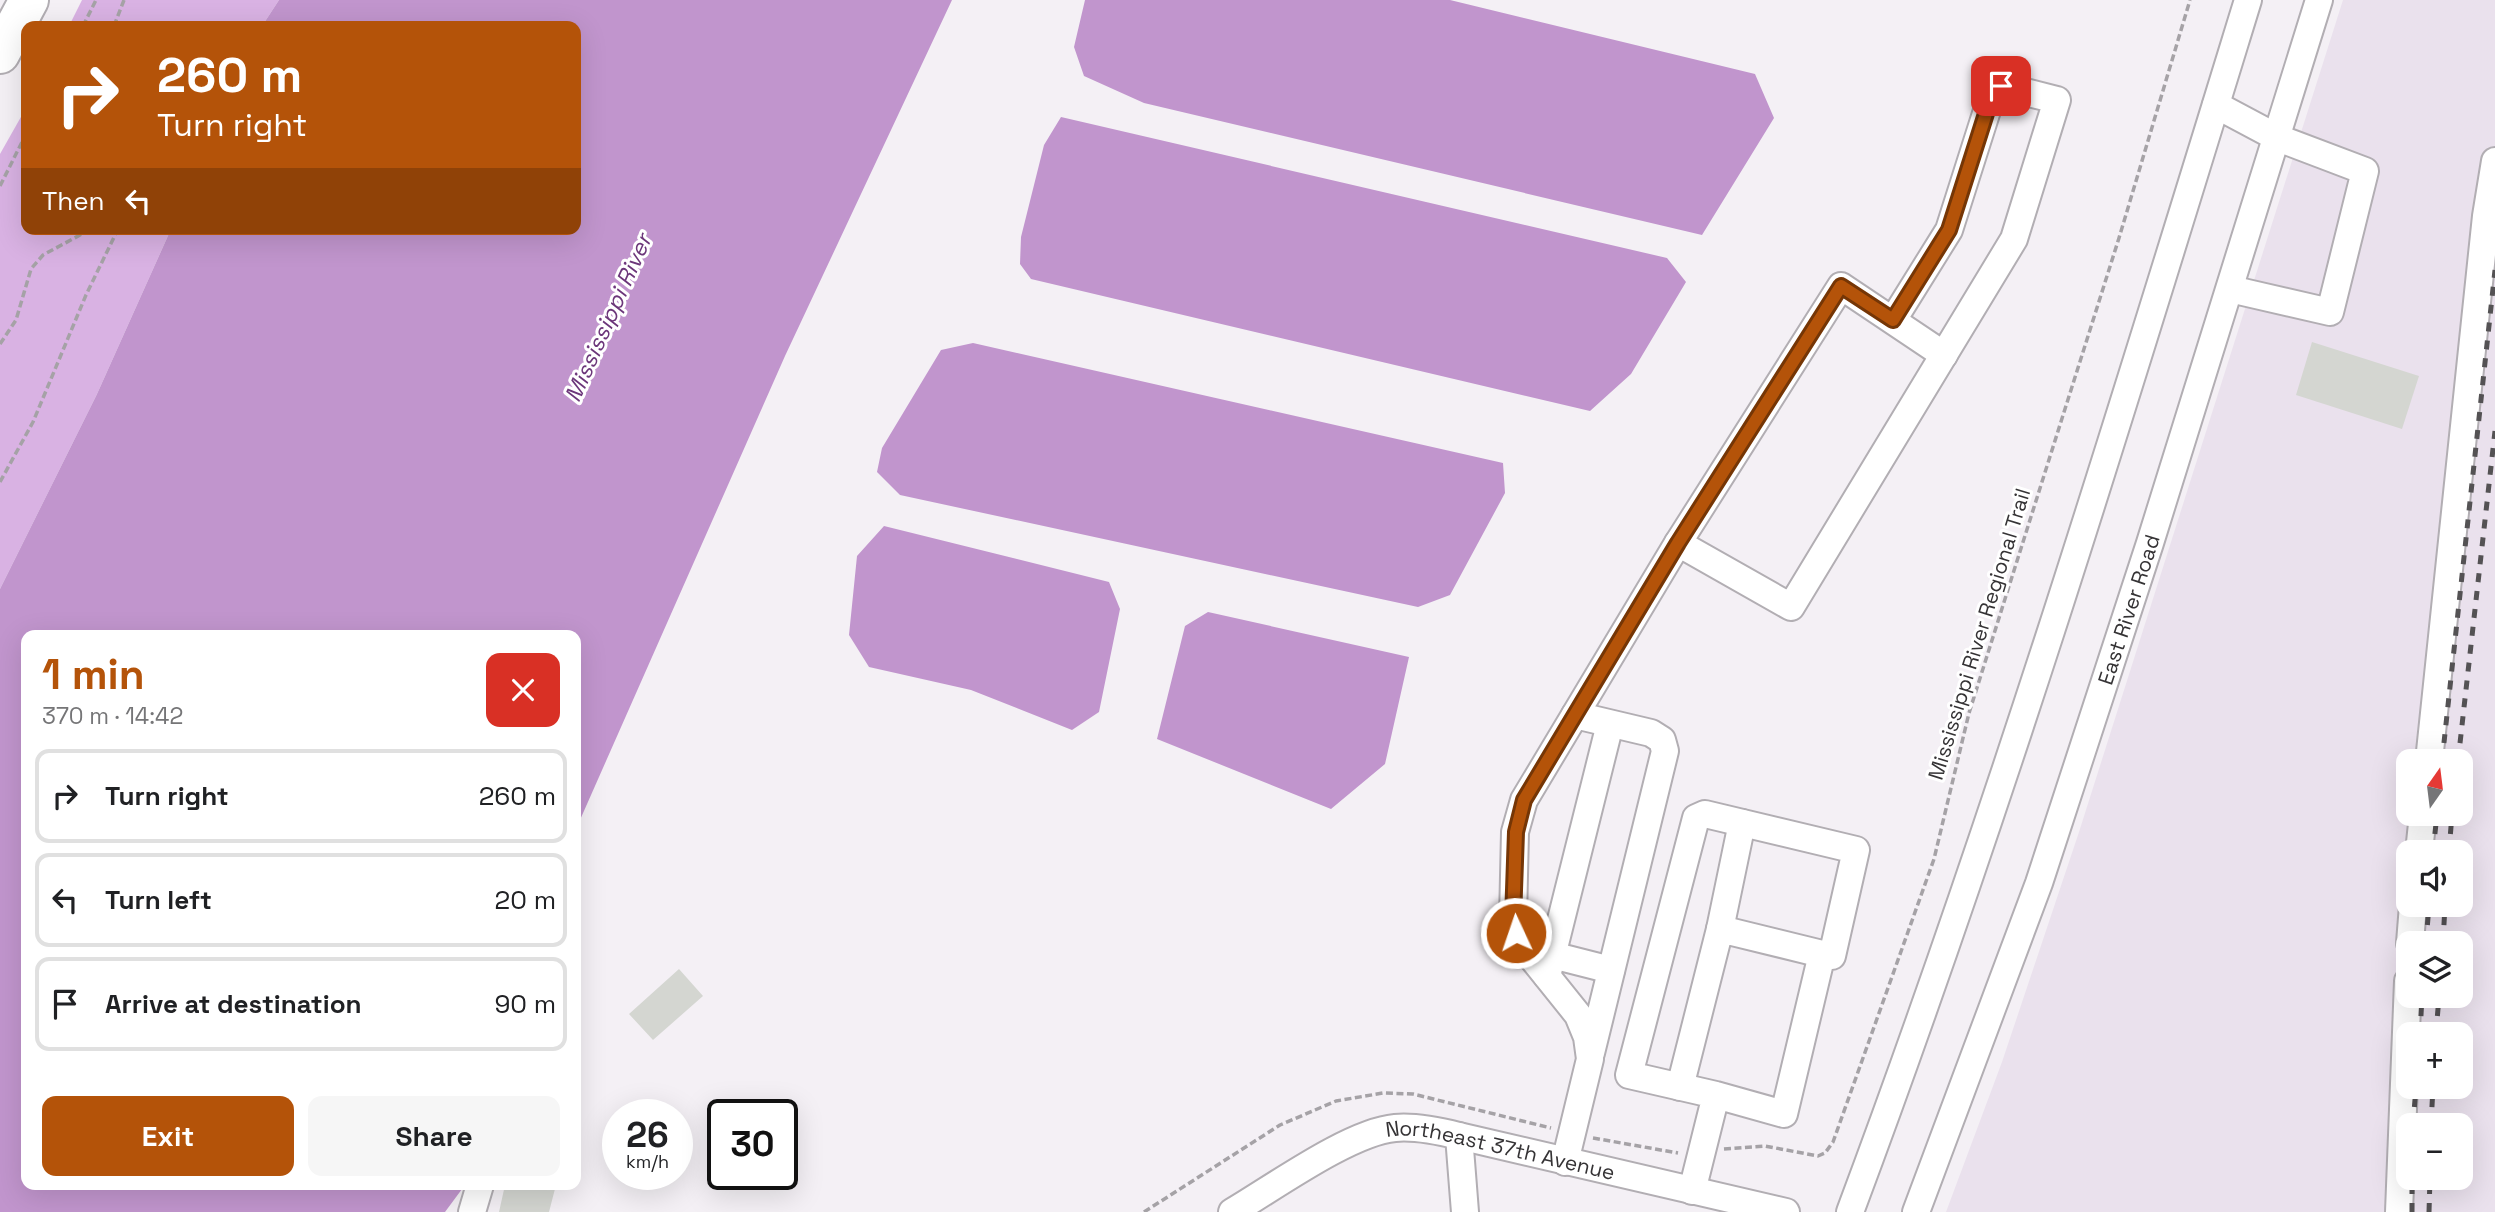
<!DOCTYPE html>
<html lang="en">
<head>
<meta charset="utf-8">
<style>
	:root { --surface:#fff; --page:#f6f6f6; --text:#202124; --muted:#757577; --line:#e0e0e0; --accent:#b45309 }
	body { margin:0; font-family:"Space Grotesk",sans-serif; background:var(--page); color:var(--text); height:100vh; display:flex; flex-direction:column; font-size:26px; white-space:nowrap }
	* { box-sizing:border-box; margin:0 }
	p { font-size:23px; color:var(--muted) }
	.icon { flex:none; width:38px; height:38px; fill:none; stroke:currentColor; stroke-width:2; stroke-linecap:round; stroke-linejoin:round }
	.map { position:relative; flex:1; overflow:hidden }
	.sheet { position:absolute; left:21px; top:630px; width:560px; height:560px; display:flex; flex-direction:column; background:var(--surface); border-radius:14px; box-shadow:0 7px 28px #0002 }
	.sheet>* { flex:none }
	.hud { position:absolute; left:21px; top:21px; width:560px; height:214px; border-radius:14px; box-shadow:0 7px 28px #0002; background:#b45309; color:#fff; overflow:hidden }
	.needle { width:46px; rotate:14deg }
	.tools { position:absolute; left:2396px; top:749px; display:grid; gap:14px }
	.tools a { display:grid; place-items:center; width:77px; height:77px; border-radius:14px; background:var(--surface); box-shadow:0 7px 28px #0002; font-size:35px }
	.speed { position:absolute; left:602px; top:1099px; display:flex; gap:14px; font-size:35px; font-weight:700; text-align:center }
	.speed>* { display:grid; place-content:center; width:91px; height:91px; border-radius:50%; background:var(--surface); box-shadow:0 7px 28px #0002; line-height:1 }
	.speed small { font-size:18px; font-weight:400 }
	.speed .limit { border:4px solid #111; border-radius:10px; background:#fff; color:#111 }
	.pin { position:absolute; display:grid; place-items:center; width:60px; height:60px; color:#fff; margin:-30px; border-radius:14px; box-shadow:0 4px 10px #0006 }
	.me { position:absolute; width:77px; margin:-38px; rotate:357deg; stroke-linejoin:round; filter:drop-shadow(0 0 5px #0008) }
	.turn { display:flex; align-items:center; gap:24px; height:147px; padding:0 21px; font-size:32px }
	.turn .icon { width:91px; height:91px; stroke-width:2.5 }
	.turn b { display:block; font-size:49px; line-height:60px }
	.then { display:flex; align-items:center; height:66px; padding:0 21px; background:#0003; gap:14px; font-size:26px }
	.round { display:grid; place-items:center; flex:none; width:74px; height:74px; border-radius:14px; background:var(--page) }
	.head { display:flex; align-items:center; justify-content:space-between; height:119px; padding:0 21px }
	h1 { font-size:42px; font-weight:600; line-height:52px; color:var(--accent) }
	.cta { display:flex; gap:14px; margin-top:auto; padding:14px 21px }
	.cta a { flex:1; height:80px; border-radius:14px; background:var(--accent); color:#fff; font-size:28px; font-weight:600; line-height:80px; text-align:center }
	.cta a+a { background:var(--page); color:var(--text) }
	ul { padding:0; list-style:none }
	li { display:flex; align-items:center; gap:21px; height:94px; margin:0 14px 10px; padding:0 7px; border:4px solid var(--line); border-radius:14px }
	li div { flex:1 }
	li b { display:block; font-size:26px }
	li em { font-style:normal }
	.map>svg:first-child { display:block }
	.built { fill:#eae1ed; fill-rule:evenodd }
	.green { fill:#d9b2e3 }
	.water { fill:#c195cd }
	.building { fill:#d4d6d1 }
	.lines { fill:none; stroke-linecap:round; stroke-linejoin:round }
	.minor-casing { stroke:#b2aeb3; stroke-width:30 }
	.highway-casing { stroke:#b2aeb3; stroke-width:42 }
	.path { stroke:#a5a2a6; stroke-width:3.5; stroke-dasharray:7 3.5; stroke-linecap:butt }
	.minor { stroke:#fff; stroke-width:26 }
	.highway { stroke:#fff; stroke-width:38 }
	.rail { stroke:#545254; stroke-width:5; stroke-dasharray:9 9; stroke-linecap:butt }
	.route-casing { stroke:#753606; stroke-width:18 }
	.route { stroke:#b45309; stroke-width:12 }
	.labels { text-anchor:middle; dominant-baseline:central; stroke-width:6; stroke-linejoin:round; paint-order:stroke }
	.street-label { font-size:21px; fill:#353335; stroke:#fff }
	.water-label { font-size:23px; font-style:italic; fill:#6c367a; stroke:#fff }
</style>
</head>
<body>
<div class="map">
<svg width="2495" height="1212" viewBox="0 0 2495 1212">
	<rect width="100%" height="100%" fill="#f4f0f5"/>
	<path class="built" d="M2343 0H2495V1212H1946L2002 1062 2079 832ZM2408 761H2460V814H2408ZM2408 852H2460V905H2408ZM2408 943H2460V996H2408ZM2408 1034H2460V1087H2408ZM2408 1125H2460V1178H2408Z"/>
	<path class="green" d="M82 0H279L262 26H69Z
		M26 108V229H171L97 394 0 589V154Z"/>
	<path class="water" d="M279 0H952L785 356 576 829V635H26V1185H465L445 1212H0V589L97 394 171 229H576V26H262Z
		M1085 0H1450L1755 74 1774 118 1702 235 1144 103 1084 76 1074 47Z
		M1061 117 1667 258 1686 282 1631 374 1590 411 1031 279 1020 264 1021 237 1044 145Z
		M973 343 1503 463 1505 493 1450 595 1418 607 900 495 877 472 882 448 941 350Z
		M884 526 1109 582 1120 609 1099 712 1072 730 971 690 869 667 849 635 857 556Z
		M1208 612 1409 657 1385 764 1331 809 1157 739 1185 626Z"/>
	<path class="building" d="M2312 342 2419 376 2402 429 2296 395Z
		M679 969 703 996 653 1040 629 1014Z
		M505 1185H556L549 1212H499Z"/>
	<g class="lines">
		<defs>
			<g id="minor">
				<path d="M2216 105 2278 138 2365 171 2330 312 2230 289"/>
				<path d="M1678 543 1791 607 2014 239 2057 100 2001 86 1990 101 1949 230 1893 320"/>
				<path d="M1575 715 1651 733 1662 740 1665 751 1591 1053"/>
				<path d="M2429 761 2486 216 2495 161"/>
				<path d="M2419 852 2423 814"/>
				<path d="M1720 929 1742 823"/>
				<path d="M2410 943 2413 905"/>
				<path d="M1552 955 1611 970"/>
				<path d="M1547 976 1610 724"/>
				<path d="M1680 1087 1720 929 1822 954"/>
				<path d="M1459 1136 1465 1212"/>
				<path d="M1565 1162 1590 1059 1587 1037 1578 1015 1521 944 1513 919 1515 832 1524 800 1678 543 1841 286 1944 355"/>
				<path d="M1692 1191 1716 1095 1629 1075 1696 818 1705 814 1856 850 1832 956 1822 954 1784 1114 1716 1095"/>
				<path d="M472 1212 480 1185"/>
				<path id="s1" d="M1232 1212C1273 1188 1350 1132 1395 1128 1416 1126 1439 1131 1459 1136L1786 1212"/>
				<path d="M1850 1212C1999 814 2123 407 2248 0"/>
				<path id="s2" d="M1916 1212 2039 883 2150 543 2319 0"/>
				<path d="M2399 1212 2408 981"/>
			</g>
			<path id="highway" d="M0 54 29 0"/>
		</defs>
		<use href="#minor" class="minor-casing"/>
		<use href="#highway" class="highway-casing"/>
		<path class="path" d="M83 26 96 0
			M114 26 124 0
			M0 186 26 134
			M0 344 16 320 31 269 43 255 80 235V229
			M0 482 33 422 86 295 118 229
			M1593 1138 1678 1153
			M1724 1149 1765 1146 1818 1156 1825 1153 1833 1142 1934 859 1969 713 2119 238 2190 0
			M1144 1212 1280 1125 1336 1101 1383 1093 1413 1094 1551 1128"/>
		<use href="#minor" class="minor"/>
		<use href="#highway" class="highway"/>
		<path class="rail" d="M2442 761 2495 270
			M2458 761 2495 431
			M2433 852 2437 814
			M2449 852 2452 814
			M2426 943 2429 905
			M2443 943 2445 905
			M2420 1034 2422 996
			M2436 1034 2439 996
			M2413 1125 2416 1087
			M2431 1125 2433 1087
			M2412 1212V1178
			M2429 1212 2430 1178"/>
	</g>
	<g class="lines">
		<defs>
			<path id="route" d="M1516 933 1513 919 1516 832 1524 800 1678 543 1841 286 1893 320 1949 230 1990 101 2001 86"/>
		</defs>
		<use href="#route" class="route-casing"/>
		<use href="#route" class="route"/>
	</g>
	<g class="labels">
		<g class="street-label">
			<text stroke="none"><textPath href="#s2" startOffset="639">East River Road</textPath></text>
			<text transform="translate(1979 634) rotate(-73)">Mississippi River Regional Trail</text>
			<text stroke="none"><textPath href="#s1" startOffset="292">Northeast 37th Avenue</textPath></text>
		</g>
		<g class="water-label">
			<text transform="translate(608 318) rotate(-66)">Mississippi River</text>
		</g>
	</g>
</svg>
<div class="tools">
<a><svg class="needle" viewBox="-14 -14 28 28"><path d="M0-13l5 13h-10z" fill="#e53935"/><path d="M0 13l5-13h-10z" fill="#757577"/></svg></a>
<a><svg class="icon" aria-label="sound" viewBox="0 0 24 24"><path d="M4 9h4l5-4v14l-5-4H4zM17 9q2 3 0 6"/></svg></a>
<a><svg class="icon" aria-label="layers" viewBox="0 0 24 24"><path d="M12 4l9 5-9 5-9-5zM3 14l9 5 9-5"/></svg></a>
<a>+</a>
<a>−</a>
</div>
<div class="speed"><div>26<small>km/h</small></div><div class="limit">30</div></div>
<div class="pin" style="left:2001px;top:86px;background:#d93025"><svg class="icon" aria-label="arrive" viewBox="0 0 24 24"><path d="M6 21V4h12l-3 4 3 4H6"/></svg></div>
<svg class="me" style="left:1516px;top:933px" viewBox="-20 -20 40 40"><circle r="17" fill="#b45309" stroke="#fff" stroke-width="3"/><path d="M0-11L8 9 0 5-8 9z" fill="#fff"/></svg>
<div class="hud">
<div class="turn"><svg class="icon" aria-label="right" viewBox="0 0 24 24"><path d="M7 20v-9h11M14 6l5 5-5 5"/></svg><div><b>260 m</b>Turn right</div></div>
<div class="then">Then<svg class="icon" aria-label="left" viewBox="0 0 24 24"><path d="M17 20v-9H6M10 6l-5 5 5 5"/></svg></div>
</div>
<section class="sheet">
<div class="head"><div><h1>1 min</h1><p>370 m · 14:42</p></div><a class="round" style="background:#d93025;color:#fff"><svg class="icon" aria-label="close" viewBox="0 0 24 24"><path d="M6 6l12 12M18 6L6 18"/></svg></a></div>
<ul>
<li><svg class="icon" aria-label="right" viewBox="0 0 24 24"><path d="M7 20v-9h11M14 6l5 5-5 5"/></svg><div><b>Turn right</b></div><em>260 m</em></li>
<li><svg class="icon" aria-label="left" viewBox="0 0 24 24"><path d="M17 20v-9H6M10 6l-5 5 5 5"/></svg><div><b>Turn left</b></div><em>20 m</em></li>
<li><svg class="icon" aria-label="arrive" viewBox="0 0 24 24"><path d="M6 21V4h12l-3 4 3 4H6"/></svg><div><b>Arrive at destination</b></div><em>90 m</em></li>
</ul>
<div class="cta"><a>Exit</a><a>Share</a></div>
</section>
</div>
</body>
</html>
